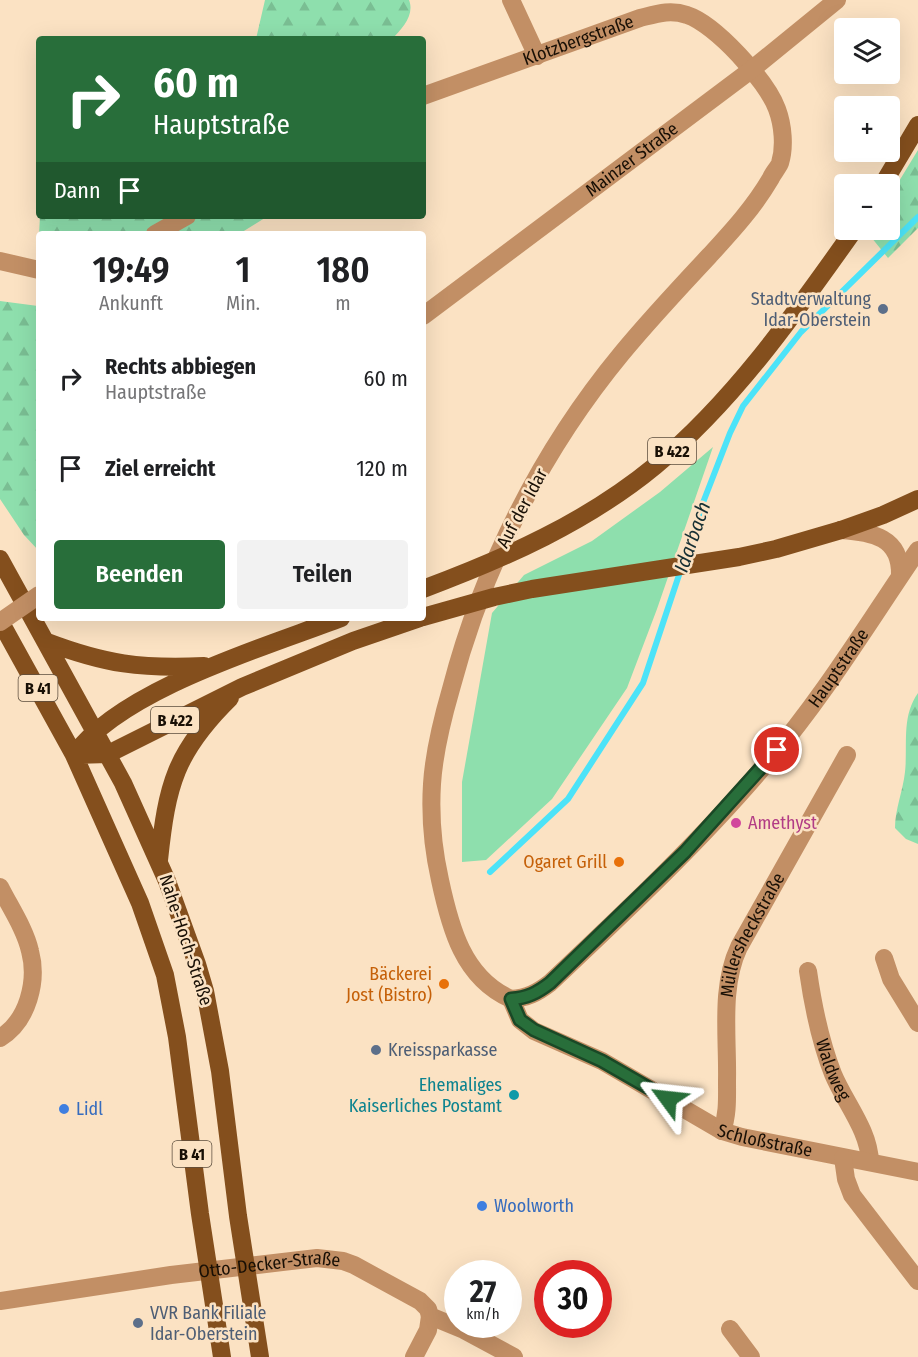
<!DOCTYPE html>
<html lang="de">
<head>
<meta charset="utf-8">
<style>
	:root { --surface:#fff; --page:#f2f2f2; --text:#202124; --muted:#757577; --accent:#286e3a }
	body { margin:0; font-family:"Fira Sans Condensed",sans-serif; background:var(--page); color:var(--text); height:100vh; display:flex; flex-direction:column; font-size:22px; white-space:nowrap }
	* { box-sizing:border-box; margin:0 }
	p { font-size:20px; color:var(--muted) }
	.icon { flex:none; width:33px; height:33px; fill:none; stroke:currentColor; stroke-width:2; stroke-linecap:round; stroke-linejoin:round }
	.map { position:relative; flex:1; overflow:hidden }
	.sheet { position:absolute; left:36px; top:231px; width:390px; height:390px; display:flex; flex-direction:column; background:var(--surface); border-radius:6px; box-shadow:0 6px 24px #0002 }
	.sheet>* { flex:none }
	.banner { position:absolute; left:36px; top:36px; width:390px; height:183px; border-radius:6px; box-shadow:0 6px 24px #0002; background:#286e3a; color:#fff; overflow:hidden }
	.buttons { position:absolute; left:834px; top:18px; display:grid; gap:12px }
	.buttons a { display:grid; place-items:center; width:66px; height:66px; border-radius:6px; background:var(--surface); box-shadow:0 6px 24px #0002; font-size:30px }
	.speed { position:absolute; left:444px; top:1260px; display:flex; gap:12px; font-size:30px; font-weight:700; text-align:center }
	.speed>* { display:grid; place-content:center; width:78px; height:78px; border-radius:50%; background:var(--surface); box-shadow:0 6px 24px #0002; line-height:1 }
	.speed small { font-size:15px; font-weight:400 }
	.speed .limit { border:9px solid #d22; background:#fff; color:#111 }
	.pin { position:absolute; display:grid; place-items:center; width:51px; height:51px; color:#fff; margin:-26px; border:3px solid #fff; border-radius:50%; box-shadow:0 2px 6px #0007 }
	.me { position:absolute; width:66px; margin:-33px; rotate:300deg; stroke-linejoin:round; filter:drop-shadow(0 0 4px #0008) }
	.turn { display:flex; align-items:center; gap:21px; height:126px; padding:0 18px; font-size:27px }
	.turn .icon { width:78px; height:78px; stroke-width:2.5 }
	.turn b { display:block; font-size:42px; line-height:51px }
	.then { display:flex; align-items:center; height:57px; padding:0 18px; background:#0003; gap:12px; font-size:22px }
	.eta { display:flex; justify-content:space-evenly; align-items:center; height:102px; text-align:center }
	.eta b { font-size:36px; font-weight:600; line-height:42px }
	.primary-button { display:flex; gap:12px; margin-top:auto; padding:12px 18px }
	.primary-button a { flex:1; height:69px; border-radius:6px; background:var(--accent); color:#fff; font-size:24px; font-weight:600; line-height:69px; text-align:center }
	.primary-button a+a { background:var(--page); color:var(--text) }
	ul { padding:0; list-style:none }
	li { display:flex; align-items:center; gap:18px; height:90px; padding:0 18px }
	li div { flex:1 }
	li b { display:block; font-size:22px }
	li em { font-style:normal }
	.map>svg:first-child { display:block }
	.forest { fill:url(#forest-firs) }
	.park { fill:#8edfad }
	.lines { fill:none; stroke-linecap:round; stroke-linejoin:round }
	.stream { stroke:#4ce3f8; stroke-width:6 }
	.street { stroke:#c28f65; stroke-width:18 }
	.primary { stroke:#844f1d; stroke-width:18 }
	.street-bridge { stroke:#c28f65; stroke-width:18 }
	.primary-bridge { stroke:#844f1d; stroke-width:18 }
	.route-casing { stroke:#1a4826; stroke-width:15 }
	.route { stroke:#286e3a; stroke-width:10 }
	.service-dot { fill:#5c6f8a; stroke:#fbe2c3; stroke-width:2 }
	.hotel-dot { fill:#d1479c; stroke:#fbe2c3; stroke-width:2 }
	.food-dot { fill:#e8710a; stroke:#fbe2c3; stroke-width:2 }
	.culture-dot { fill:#0f9aa8; stroke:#fbe2c3; stroke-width:2 }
	.shop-dot { fill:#3f7fe0; stroke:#fbe2c3; stroke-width:2 }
	.labels { text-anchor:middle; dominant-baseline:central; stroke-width:5; stroke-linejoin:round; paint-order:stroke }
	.shield { fill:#fbe2c3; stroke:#5c4e3e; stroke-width:1.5 }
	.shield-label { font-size:16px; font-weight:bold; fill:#180f05 }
	.street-label { font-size:18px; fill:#180f05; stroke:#fbe2c3 }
	.service-label { font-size:18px; fill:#4e5e75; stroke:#fbe2c3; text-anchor:start }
	.hotel-label { font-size:18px; fill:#b23c85; stroke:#fbe2c3; text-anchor:start }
	.food-label { font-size:18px; fill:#c56008; stroke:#fbe2c3; text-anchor:end }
	.culture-label { font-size:18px; fill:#0d838f; stroke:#fbe2c3; text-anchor:end }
	.shop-label { font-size:18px; fill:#366cbe; stroke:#fbe2c3; text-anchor:start }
	.water-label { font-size:20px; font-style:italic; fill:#162f33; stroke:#fbe2c3 }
</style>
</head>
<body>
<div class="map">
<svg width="918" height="1357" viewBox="0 0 918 1357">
	<defs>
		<pattern id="forest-firs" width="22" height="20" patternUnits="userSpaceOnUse" patternTransform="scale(1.5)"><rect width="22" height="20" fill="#8edfad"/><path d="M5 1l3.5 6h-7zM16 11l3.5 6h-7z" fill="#7abe93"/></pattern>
	</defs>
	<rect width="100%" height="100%" fill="#fbe2c3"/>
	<path class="forest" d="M265 0H409C415 15 402 29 392 39H256Z
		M918 150V228L888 258 867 232 868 230H890V196Z
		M40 216H268L239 234H39Z
		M39 247V551L24 535 0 499V301L38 306Z
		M918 693V844L906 839 895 828C895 809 903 791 905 772 908 745 901 717 918 693Z"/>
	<path class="park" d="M713 447 657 609 627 688 552 799 486 860 462 862V782L492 613 524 575 592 541 660 492Z"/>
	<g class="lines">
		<path class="stream" d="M490 872 568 799 643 683 704 500 730 433 743 406 801 332 918 217"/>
		<g class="street">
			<path d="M511 0 537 56"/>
			<path id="s1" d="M423 96 640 18C656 14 670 9 687 15 715 24 767 81 777 109 783 125 785 147 780 163 778 168 773 173 771 178 754 207 733 230 711 254 681 286 650 319 622 353 541 451 483 567 451 689 442 720 434 752 432 784 430 816 433 849 440 880 450 927 463 978 511 999"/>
			<path d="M155 234 187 216"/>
			<path d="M0 261 39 270"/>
			<path id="s2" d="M423 316 751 70 837 0"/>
			<path d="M841 530C872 532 901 537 900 575"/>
			<path d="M0 887C10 907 25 929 30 951 38 981 28 1021 0 1038"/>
			<path d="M884 958 891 979 918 1023"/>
			<path id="s3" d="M808 971C813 1006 820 1041 833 1074 845 1103 869 1130 870 1162"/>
			<path id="s4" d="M511 999C527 998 537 993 550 983 624 913 699 843 765 765 823 698 868 623 918 550"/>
			<path id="s5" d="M511 999 520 1020 534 1031 602 1061 722 1131 742 1137 918 1172"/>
			<path id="s6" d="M722 1131C728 1114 727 1098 727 1081 728 1037 720 987 739 947L847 755"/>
			<path d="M843 1158 846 1179 852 1195 918 1281"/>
			<path id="s7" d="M0 1301 171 1275 317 1258 343 1261 354 1265 420 1301 428 1309 430 1316 464 1330 514 1357"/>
			<path d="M730 1329 751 1357"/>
			<path d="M414 1357 428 1330 430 1316"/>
		</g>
		<path class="primary" d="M883 184 918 125
			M841 530 883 515 918 499
			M0 559 123 783 167 881 197 964 205 991 220 1071 238 1216 260 1357
			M0 621 74 755 140 903 165 975 177 1037 200 1214 222 1357
			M47 642C105 664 141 669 204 666
			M74 755 108 754 242 687 353 641 420 618
			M74 755C122 689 265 647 341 618
			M159 860C167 785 175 752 230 698"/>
		<path class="street-bridge" d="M0 622 39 595"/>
		<path class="primary-bridge" d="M423 589C506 558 587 522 655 466 733 402 796 312 854 230
			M423 617 494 597 532 589 739 557 776 549 841 530"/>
	</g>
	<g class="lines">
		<defs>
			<path id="route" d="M668 1099 602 1061 534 1030 520 1020 511 999C527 998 537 993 550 983L685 852 777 750"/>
		</defs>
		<use href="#route" class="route-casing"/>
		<use href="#route" class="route"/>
	</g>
	<g class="service-dot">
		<circle cx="883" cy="309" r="6"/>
		<circle cx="376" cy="1050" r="6"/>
		<circle cx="138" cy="1323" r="6"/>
	</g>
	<circle class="hotel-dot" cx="736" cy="823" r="6"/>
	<g class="food-dot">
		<circle cx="619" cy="862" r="6"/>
		<circle cx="444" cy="984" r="6"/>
	</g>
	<circle class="culture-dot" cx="514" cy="1095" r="6"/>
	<g class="shop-dot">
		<circle cx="64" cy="1109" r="6"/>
		<circle cx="482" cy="1206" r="6"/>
	</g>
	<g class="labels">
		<g class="shield">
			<rect x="648" y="438" width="48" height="26" rx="4.5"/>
			<rect x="18.5" y="675" width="39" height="26" rx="4.5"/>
			<rect x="151" y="707" width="48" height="26" rx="4.5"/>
			<rect x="172.5" y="1141" width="39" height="26" rx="4.5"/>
		</g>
		<g class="shield-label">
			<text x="672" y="451">B 422</text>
			<text x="38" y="688">B 41</text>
			<text x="175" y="720">B 422</text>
			<text x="192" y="1154">B 41</text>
		</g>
		<g class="street-label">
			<text stroke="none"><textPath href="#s1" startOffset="165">Klotzbergstraße</textPath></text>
			<text stroke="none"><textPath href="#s2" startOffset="261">Mainzer Straße</textPath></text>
			<text transform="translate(522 508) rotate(-62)">Auf der Idar</text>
			<text stroke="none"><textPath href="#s4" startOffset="471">Hauptstraße</textPath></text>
			<text stroke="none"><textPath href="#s6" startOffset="202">Müllersheckstraße</textPath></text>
			<text transform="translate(186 940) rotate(72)">Nahe-Hoch-Straße</text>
			<text stroke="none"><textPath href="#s3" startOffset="102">Waldweg</textPath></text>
			<text stroke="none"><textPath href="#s5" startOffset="298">Schloßstraße</textPath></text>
			<text stroke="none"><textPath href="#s7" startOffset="272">Otto-Decker-Straße</textPath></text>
		</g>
		<g class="service-label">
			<text x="871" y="299" text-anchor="end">Stadtverwaltung<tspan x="871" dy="21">Idar-Oberstein</tspan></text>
			<text x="388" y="1050">Kreissparkasse</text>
			<text x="150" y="1313">VVR Bank Filiale<tspan x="150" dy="21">Idar-Oberstein</tspan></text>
		</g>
		<g class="hotel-label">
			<text x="748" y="823">Amethyst</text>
		</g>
		<g class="food-label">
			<text x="607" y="862">Ogaret Grill</text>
			<text x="432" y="974">Bäckerei<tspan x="432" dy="21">Jost (Bistro)</tspan></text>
		</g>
		<g class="culture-label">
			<text x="502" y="1085">Ehemaliges<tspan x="502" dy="21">Kaiserliches Postamt</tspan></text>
		</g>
		<g class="shop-label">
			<text x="76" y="1109">Lidl</text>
			<text x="494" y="1206">Woolworth</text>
		</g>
		<g class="water-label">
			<text transform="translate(692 537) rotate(-71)">Idarbach</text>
		</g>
	</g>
</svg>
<div class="buttons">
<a><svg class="icon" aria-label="layers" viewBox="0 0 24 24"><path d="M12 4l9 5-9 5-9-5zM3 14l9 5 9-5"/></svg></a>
<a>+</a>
<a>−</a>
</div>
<div class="speed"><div>27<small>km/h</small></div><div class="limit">30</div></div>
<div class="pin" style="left:777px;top:750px;background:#d93025"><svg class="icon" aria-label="arrive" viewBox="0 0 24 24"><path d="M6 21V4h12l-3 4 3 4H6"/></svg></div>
<svg class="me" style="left:668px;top:1099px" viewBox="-20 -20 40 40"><path d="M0-17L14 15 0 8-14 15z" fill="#286e3a" stroke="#fff" stroke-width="4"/></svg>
<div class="banner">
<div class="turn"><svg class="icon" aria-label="right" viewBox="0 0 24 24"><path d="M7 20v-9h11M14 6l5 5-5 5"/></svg><div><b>60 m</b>Hauptstraße</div></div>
<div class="then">Dann<svg class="icon" aria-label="arrive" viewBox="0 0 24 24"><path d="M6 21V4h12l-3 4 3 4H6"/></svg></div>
</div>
<section class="sheet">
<div class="eta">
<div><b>19:49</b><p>Ankunft</p></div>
<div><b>1</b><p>Min.</p></div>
<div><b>180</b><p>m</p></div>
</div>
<ul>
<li><svg class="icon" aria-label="right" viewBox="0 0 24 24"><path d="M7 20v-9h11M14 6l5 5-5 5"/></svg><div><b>Rechts abbiegen</b><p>Hauptstraße</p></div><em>60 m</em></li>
<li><svg class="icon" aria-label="arrive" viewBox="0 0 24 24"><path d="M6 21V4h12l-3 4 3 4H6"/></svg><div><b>Ziel erreicht</b></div><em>120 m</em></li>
</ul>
<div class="primary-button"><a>Beenden</a><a>Teilen</a></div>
</section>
</div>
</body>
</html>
